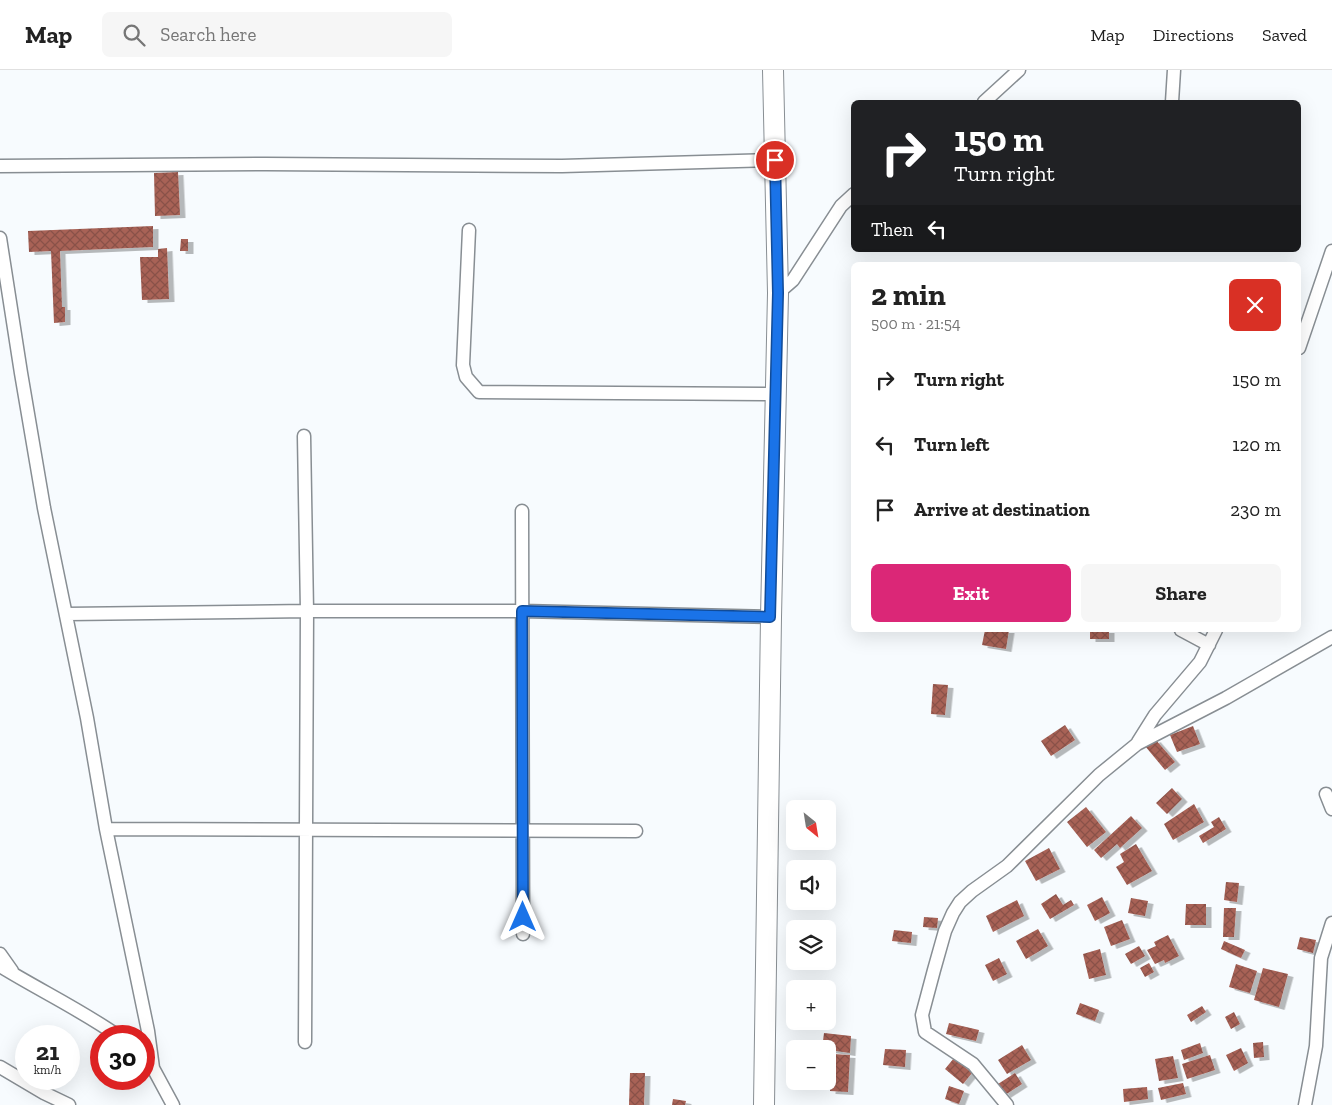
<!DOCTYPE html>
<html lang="en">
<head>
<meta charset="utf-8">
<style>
	:root { --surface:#fff; --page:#f6f6f6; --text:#222; --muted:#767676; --line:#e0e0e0; --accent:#db2777 }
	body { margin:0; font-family:"Zilla Slab",serif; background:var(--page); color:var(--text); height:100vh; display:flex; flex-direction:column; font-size:19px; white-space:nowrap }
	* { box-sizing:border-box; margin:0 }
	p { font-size:16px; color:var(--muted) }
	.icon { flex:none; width:28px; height:28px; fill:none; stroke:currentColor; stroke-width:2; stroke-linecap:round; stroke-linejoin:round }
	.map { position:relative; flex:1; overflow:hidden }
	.details { position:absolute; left:851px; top:192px; width:450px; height:370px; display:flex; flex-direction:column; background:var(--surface); border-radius:8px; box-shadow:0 5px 20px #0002 }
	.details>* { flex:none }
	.banner { position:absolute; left:851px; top:30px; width:450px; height:152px; border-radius:8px; box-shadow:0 5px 20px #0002; background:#202124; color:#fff; overflow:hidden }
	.needle { width:32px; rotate:150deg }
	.tools { position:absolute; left:786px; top:730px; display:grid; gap:10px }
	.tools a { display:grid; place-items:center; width:50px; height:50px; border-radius:8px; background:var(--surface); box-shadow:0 5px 20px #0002; font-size:25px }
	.speed { position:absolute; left:15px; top:955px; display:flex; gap:10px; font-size:25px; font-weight:700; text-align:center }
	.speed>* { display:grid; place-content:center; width:65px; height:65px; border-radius:50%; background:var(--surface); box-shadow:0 5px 20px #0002; line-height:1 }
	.speed small { font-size:12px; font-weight:400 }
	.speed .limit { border:8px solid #d22; background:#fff; color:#111 }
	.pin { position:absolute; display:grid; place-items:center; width:42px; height:42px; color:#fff; margin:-21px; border:2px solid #fff; border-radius:50%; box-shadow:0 1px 5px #0007 }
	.me { position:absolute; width:55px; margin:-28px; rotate:0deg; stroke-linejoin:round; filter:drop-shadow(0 0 4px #0008) }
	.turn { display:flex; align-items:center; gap:18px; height:105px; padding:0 20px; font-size:22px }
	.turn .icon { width:65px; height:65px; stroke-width:2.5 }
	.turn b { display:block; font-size:35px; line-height:42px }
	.then { display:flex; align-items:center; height:48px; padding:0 20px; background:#0003; gap:10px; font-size:19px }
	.round { display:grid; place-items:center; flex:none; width:52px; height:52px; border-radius:8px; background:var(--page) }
	.overview { display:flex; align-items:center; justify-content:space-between; height:85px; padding:0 20px }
	h1 { font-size:30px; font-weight:700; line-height:38px }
	.cta { display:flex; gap:10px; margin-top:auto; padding:10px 20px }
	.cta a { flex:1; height:58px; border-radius:8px; background:var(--accent); color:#fff; font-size:20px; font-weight:700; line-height:58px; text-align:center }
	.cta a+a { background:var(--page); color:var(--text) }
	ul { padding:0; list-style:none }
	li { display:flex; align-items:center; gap:15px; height:65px; padding:0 20px }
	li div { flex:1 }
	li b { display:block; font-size:19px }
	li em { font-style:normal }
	header { display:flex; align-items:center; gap:30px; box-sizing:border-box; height:70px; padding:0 25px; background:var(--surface); border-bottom:1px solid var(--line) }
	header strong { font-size:24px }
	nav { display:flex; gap:28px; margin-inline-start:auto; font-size:18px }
	.search { width:350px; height:45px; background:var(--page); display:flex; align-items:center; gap:12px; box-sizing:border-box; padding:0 18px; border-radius:8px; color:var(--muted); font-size:19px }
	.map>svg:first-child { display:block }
	.building { fill:url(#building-cross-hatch); filter:url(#shadow) }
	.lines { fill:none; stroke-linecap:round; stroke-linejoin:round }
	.minor-casing { stroke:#888e93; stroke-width:15 }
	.primary-casing { stroke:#888e93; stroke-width:22 }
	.minor { stroke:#fff; stroke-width:12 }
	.primary { stroke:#fff; stroke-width:20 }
	.route-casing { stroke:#114b97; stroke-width:12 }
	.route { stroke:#1a73e8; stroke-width:9 }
</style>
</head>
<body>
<header>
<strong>Map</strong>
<div class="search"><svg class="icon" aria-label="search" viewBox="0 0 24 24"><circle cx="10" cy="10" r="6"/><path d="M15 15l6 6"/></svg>Search here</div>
<nav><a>Map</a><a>Directions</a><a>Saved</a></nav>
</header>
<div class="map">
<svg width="1332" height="1035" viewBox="0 0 1332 1035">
	<defs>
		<pattern id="building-cross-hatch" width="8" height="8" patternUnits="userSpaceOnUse" patternTransform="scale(1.25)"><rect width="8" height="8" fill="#a86256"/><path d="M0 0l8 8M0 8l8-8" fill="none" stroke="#895148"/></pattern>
		<filter id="shadow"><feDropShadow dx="5.5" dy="3" stdDeviation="0" flood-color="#0004"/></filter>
	</defs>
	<rect width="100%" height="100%" fill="#f7fbfe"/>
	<path class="building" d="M178 102 180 145 155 146 154 103Z
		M153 156V177L60 181 62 237H65V252L54 253 51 181 29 182 28 161Z
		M181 169H188V181H180Z
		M167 178 169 229 142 230 140 187H158V179Z
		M985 560H1009L1006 579 982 575Z
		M1090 560H1109V569H1090Z
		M933 614 948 615 945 645 931 644Z
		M1065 655 1075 670 1051 686 1041 671Z
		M1193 656 1200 674 1177 682 1170 665Z
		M1155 669 1175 692 1165 700 1145 676Z
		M1172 718 1182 729 1167 744 1156 733Z
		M1194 734 1204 752 1173 770 1164 754Z
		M1086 737 1106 762 1087 777 1067 752Z
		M1131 746 1142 758 1120 778 1117 774 1101 788 1094 780Z
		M1219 747 1226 759 1203 773 1199 766 1214 757 1211 752Z
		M1136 774 1152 801 1127 815 1116 797 1124 792 1120 784Z
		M1049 778 1060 799 1036 811 1025 791Z
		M1226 812 1239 813 1237 832 1224 830Z
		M1056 824 1063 835 1071 830 1074 835 1050 849 1041 834Z
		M1102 827 1110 843 1095 851 1087 835Z
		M1131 828 1148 831 1145 846 1128 843Z
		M1017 830 1024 846 993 862 986 846Z
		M1186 834H1206V855H1185Z
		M1224 838H1236L1234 867H1223Z
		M924 847 938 848 937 858 923 857Z
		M1122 850 1130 869 1111 876 1104 857Z
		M1038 859 1048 876 1026 889 1016 871Z
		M894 860 912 862 911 873 892 871Z
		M1168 865 1179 886 1165 893 1164 890 1155 894 1147 880 1156 876 1154 872Z
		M1300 867 1316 870 1313 883 1297 879Z
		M1224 871 1245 880 1241 888 1221 879Z
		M1139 876 1145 886 1131 894 1125 884Z
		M1100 879 1106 905 1089 909 1083 884Z
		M999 888 1007 904 993 911 985 895Z
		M1149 893 1154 902 1145 907 1140 898Z
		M1236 894 1257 901 1250 923 1229 917Z
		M1263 898 1288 904 1279 937 1254 930Z
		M1080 933 1099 940 1095 951 1076 944Z
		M1202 936 1206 942 1191 952 1187 945Z
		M1234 942 1240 954 1231 959 1225 947Z
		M949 953 979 960 976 971 946 964Z
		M824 963 851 966 850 983 822 979Z
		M1263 972 1264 987 1254 988 1253 973Z
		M1200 973 1203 983 1184 990 1181 980Z
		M1022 975 1031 990 1007 1004 998 990Z
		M1241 978 1248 993 1234 1001 1226 985Z
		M885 979 906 980 905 997 883 995Z
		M833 984 850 985 848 1022 830 1021Z
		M1210 985 1215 1000 1187 1009 1182 994Z
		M1173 986 1178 1008 1159 1011 1155 989Z
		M954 988 972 1003 963 1014 945 999Z
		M630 1003H645L644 1035H629Z
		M1015 1003 1022 1014 1005 1025 998 1014Z
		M1183 1013 1186 1024 1161 1030 1158 1018Z
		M949 1016 964 1021 959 1034 945 1029Z
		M1147 1017 1148 1029 1124 1032 1123 1019Z
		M673 1029 686 1031 685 1035H672Z"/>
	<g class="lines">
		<defs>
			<path id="minor" d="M984 32 1019 0
				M1172 32 1174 0
				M0 96 266 94 562 96 775 90
				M469 160 463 295 466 307 479 322 775 324
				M0 168 21 303 44 438 87 648 106 759 148 961 153 998
				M778 223 793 210 841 136 854 124
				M1299 278 1332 181
				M304 366 307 541 305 972
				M522 441 523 864
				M67 544 307 541H522L771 547
				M1181 560 1209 575
				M1138 672 1155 645 1200 592 1216 560
				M1326 724 1332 739
				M106 759 636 761
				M0 884 12 901
				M0 896C39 920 81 940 118 966
				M147 992 153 998 173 1035
				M0 997 44 1023 69 1035
				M1007 1035 973 994 925 962 922 945 934 900 945 861 953 843 960 832 972 821 1007 796 1099 705 1137 674 1226 628 1332 567
				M1305 1035 1316 976 1321 888 1332 853"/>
			<path id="primary" d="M764 1035 771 547 778 223 773 0"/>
		</defs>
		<use href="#minor" class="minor-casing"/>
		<use href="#primary" class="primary-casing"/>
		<use href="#minor" class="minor"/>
		<use href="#primary" class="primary"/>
	</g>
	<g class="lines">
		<defs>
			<path id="route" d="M523 847 522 541 770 547 778 223 775 90"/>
		</defs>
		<use href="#route" class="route-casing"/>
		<use href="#route" class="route"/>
	</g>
</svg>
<div class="tools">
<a><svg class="needle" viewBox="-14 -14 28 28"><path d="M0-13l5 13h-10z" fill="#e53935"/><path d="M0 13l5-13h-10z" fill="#767676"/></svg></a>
<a><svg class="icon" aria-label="sound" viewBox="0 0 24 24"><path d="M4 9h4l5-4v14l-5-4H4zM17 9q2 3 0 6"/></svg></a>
<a><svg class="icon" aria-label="layers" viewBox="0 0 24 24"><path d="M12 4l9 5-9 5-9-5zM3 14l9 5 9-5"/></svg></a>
<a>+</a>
<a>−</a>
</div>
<div class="speed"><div>21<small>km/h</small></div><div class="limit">30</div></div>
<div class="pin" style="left:775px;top:90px;background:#d93025"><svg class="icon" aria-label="arrive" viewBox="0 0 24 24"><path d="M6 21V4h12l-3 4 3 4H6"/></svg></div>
<svg class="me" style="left:523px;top:847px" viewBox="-20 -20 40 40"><path d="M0-17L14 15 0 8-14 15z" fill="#1a73e8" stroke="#fff" stroke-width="4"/></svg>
<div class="banner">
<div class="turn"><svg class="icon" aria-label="right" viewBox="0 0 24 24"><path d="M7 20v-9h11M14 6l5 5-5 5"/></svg><div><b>150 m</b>Turn right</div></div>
<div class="then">Then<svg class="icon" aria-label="left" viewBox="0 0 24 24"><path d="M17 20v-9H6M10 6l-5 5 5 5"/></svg></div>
</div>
<section class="details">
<div class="overview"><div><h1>2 min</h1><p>500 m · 21:54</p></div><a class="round" style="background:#d93025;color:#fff"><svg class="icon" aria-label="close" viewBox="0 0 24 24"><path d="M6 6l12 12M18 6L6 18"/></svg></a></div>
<ul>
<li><svg class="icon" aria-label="right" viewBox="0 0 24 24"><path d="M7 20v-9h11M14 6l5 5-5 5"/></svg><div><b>Turn right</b></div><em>150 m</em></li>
<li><svg class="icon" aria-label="left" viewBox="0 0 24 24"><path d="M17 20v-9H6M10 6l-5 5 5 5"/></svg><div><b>Turn left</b></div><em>120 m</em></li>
<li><svg class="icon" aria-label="arrive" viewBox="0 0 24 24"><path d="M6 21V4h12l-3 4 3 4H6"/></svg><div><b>Arrive at destination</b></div><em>230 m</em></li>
</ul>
<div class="cta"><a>Exit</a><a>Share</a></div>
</section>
</div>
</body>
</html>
